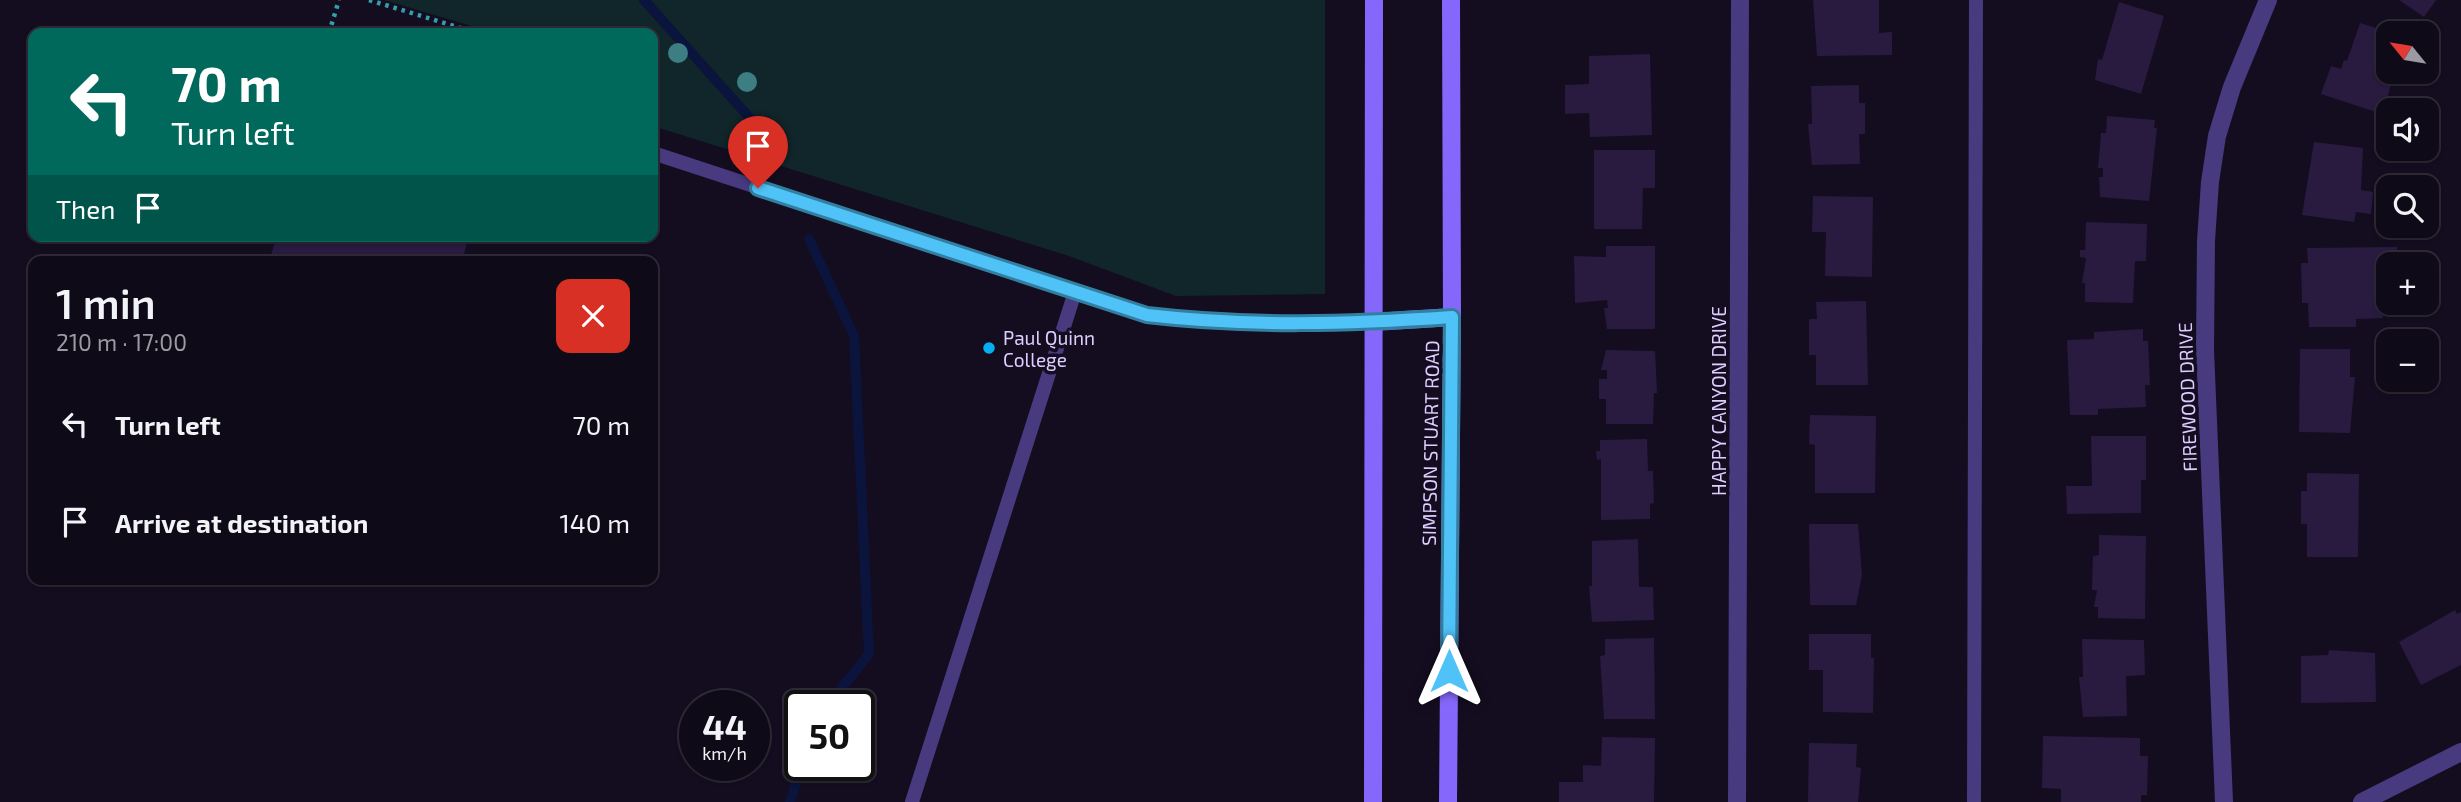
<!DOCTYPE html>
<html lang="en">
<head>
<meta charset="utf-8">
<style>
	:root { --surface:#0f0a18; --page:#1d1825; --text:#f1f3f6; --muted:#9b9aa2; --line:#2f2b37 }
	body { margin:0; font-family:"Exo 2",sans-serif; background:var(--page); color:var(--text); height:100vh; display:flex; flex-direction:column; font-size:26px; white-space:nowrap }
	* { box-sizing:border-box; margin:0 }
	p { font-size:23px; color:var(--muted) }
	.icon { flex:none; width:38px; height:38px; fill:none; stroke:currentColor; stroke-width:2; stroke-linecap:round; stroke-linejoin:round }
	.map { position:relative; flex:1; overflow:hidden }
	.details { position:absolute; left:28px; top:256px; width:630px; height:329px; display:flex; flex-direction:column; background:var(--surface); border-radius:14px; box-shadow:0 2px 5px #0004,0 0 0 2px var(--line) }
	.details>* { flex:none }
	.guide { position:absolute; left:28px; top:28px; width:630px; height:214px; border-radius:14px; box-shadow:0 2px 5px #0004,0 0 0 2px var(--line); background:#00695c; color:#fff; overflow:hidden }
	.needle { width:46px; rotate:300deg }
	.buttons { position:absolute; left:2376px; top:21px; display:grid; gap:14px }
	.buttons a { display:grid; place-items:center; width:63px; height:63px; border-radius:14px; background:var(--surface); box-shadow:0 2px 5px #0004,0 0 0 2px var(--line); font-size:35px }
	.speed { position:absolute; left:679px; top:690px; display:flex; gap:14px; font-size:35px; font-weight:700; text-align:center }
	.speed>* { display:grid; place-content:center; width:91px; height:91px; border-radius:50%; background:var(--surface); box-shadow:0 2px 5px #0004,0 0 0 2px var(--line); line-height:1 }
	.speed small { font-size:18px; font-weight:400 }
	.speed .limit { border:4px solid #111; border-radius:10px; background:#fff; color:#111 }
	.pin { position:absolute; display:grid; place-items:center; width:60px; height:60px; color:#fff; margin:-72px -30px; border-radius:50% 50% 50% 0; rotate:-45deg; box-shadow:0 0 7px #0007 }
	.pin .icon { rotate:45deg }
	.me { position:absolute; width:77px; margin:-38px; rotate:0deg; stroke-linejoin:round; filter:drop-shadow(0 0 5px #0008) }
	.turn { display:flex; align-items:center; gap:24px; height:147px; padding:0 28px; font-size:32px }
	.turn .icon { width:91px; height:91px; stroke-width:2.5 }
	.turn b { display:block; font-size:49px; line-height:60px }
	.then { display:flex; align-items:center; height:66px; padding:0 28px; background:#0003; gap:14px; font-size:26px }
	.round { display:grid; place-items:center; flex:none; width:74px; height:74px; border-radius:14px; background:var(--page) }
	.summary { display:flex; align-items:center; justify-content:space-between; height:119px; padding:0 28px }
	h1 { font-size:42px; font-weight:600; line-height:52px }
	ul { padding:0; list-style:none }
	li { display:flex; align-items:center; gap:21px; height:98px; padding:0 28px }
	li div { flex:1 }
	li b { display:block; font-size:26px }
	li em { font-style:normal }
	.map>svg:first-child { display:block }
	.green { fill:#11262a }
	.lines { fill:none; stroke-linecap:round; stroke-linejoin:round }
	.stream { stroke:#0a143c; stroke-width:10 }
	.building { fill:#291a40 }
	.path { stroke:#319fae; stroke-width:4.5; stroke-dasharray:3.5 5; stroke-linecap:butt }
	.service { stroke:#483a7e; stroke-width:14 }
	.minor { stroke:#483a7e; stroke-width:18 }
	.secondary { stroke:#8568fb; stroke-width:18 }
	.tree { fill:#3c7e82 }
	.route-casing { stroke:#337fa1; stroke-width:18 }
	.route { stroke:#4fc3f7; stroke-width:12 }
	.poi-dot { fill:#07aff0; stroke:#140d20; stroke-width:2.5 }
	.labels { text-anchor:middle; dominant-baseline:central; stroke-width:7; stroke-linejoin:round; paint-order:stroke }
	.poi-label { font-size:19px; fill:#dccefe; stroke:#140d20; text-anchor:start }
	.street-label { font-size:19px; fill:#dccefe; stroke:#140d20 }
</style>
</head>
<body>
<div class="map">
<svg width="2461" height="802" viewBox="0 0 2461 802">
	<rect width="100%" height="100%" fill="#140d20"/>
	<path class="green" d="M384 0H1325V294L1176 296 1069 256 653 126V33H495Z"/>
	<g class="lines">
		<path class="stream" d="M644 0 757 126 771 155
			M809 239 854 336 869 654 828 705
			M790 802 802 765"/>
	</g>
	<path class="building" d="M1813 0H1879V33L1892 32V55L1817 56Z
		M2399 0H2436L2424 17Z
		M2119 2 2164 16 2141 94 2095 80 2098 59 2102 60Z
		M2360 23 2389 32V72H2395L2382 114 2321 94 2331 66 2341 69 2344 60 2347 61Z
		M1650 54 1652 135 1590 137 1589 113 1565 114V85L1589 84V56Z
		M1859 85V103H1865V134H1859L1860 164 1812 165 1808 124H1812L1811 86Z
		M2107 116 2155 120 2154 128H2157L2149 201 2100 197 2099 177H2103V168H2098L2101 133H2106Z
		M2314 142 2363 148 2361 190 2373 192 2371 214 2356 212 2354 222 2302 215Z
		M1594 150H1655V188H1643L1642 229H1594Z
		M1813 196 1873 197 1872 277 1825 276 1826 232H1812Z
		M2086 222 2147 224 2146 261H2135L2133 303 2085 302V283H2082L2086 258 2080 257V250H2085Z
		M277 236H469L462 261H269Z
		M1606 246H1655V329H1607L1604 308H1608L1607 300 1575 303 1574 256 1606 257Z
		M2397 247V264H2389V282H2383V318L2356 319V327H2309L2308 303H2302L2301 263H2308L2307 248Z
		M1866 301 1868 385H1816V355H1809V319H1817L1816 302Z
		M2143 329V341H2148L2150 385H2145L2146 407 2098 409V415H2070L2067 340 2094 339V332Z
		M2300 349H2350V377H2355L2350 433 2299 432Z
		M1606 350 1655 351 1657 393H1654L1653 424H1606V399H1599V379H1607V370H1601Z
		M1810 415 1876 416 1875 493H1815V445L1809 444Z
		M2091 436H2146V480H2141V513L2067 514 2066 486H2092Z
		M1647 439 1648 471H1653L1654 503 1650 504V519L1601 520V459L1597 460 1596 451H1600V440Z
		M2307 473 2359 474 2358 557H2307V524H2301V491H2307Z
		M1809 524H1858L1862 575 1856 605H1810Z
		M2099 535 2146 536 2145 619 2098 618V607H2094L2097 590H2092L2093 556 2099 555Z
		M1638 539 1639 587H1653L1654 620 1592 622 1589 586H1592V541Z
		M2455 610 2457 614 2461 612V665L2421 685 2399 642Z
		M1809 634H1871V658H1874L1873 713 1823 712V670H1809Z
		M1654 638 1655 719H1604L1600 656 1605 655V639Z
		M2082 639 2144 640 2145 675 2126 676 2127 716 2083 717 2079 677H2083Z
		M2329 650 2375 653 2376 702 2301 703V656L2328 655Z
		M2043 736 2140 738V756H2148L2147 795H2141V802H2061V789L2042 788Z
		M1602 737 1655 738 1654 802H1559V782H1583V765L1601 766Z
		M1809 743 1857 744 1856 767 1861 768 1858 802H1808Z"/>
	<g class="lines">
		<path class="path" d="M369 0 477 33
			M329 33 339 0"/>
		<path class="service" d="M653 153 1147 315C1222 323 1298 324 1374 322
			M912 802 1075 292
			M1974 802 1976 0"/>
		<path class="minor" d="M1737 802 1740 0
			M2224 802 2205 350 2206 241 2210 182 2217 136 2232 87 2268 0
			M2362 802 2461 752"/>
		<path class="secondary" d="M1374 322 1452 317
			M1373 802 1374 0
			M1448 802 1452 317 1451 0"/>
	</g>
	<g class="tree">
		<circle cx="678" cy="53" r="10"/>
		<circle cx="747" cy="82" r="10"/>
	</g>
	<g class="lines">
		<defs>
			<path id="route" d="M758 188 1147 315C1249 327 1350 324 1452 317L1449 671"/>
		</defs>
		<use href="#route" class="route-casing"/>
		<use href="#route" class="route"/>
	</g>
	<circle class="poi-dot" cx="989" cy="348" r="7"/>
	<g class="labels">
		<g class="poi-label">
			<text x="1003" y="337">Paul Quinn<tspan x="1003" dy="22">College</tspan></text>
		</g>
		<g class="street-label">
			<text transform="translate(2187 397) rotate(-92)">FIREWOOD DRIVE</text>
			<text transform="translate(1718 401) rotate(-90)">HAPPY CANYON DRIVE</text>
			<text transform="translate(1430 443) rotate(-89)">SIMPSON STUART ROAD</text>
		</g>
	</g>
</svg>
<div class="buttons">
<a><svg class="needle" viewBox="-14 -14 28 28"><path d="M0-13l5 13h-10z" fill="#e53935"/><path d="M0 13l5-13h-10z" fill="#9b9aa2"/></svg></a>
<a><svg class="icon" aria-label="sound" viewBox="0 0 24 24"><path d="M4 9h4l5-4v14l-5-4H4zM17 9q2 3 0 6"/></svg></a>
<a><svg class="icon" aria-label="search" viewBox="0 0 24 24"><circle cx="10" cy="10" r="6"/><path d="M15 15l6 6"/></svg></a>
<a>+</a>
<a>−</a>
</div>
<div class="speed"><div>44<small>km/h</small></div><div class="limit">50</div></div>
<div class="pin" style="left:758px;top:188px;background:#d93025"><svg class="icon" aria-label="arrive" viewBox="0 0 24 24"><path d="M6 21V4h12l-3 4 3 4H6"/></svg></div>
<svg class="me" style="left:1449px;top:671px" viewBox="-20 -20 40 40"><path d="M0-17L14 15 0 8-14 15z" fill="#4fc3f7" stroke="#fff" stroke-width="4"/></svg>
<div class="guide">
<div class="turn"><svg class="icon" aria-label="left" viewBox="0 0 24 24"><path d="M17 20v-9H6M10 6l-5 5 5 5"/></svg><div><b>70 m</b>Turn left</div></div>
<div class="then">Then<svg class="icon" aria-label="arrive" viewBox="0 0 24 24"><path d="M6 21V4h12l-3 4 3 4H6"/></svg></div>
</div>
<section class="details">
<div class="summary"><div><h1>1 min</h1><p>210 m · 17:00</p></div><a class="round" style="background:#d93025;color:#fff"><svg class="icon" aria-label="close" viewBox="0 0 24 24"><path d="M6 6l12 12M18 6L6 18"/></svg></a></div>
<ul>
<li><svg class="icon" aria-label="left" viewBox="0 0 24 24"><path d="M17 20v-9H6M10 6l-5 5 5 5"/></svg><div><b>Turn left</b></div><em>70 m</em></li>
<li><svg class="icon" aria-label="arrive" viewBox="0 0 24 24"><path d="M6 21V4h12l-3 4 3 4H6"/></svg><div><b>Arrive at destination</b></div><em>140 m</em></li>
</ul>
</section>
</div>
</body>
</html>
